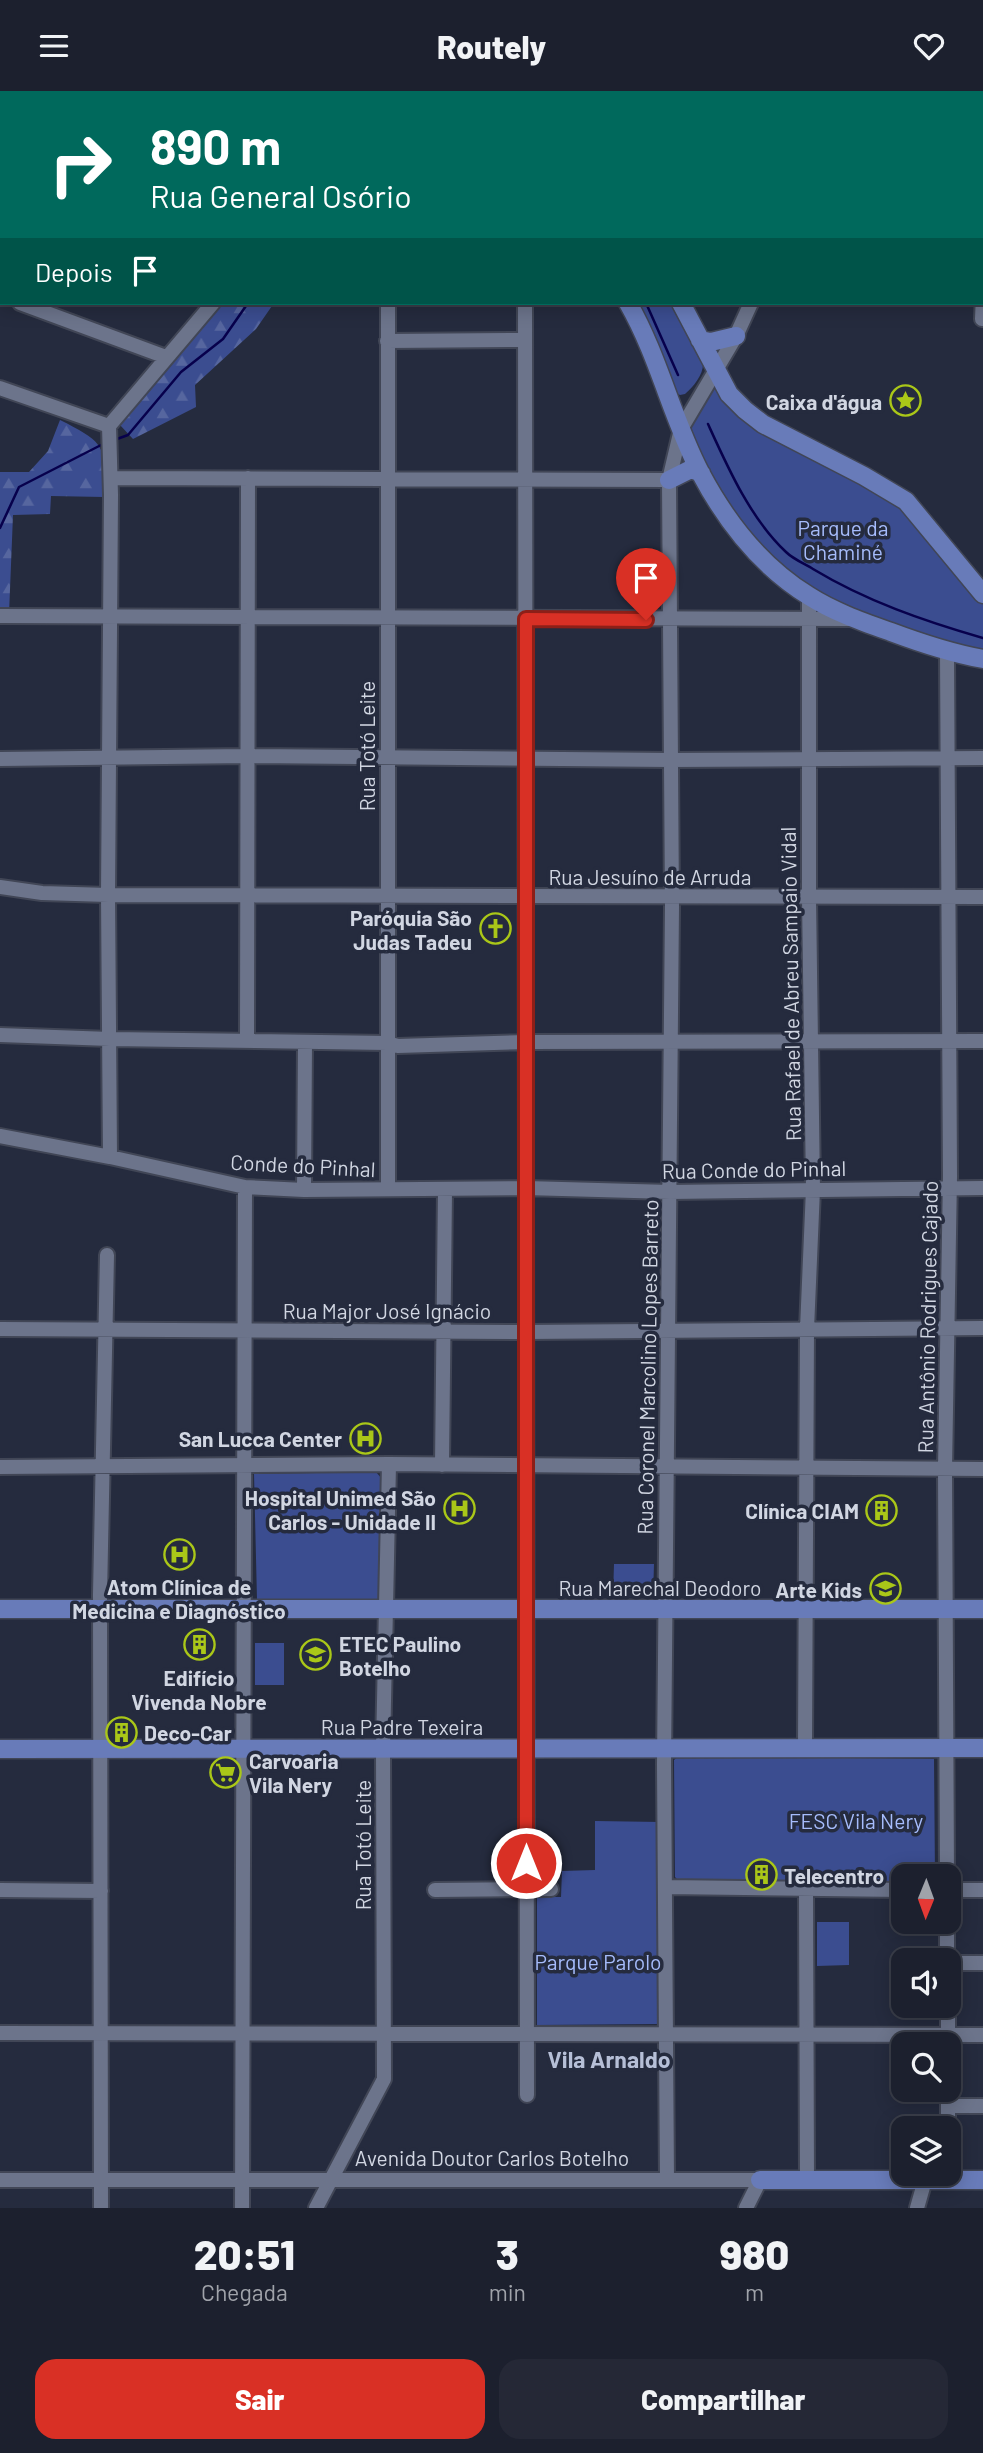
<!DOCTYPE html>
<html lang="pt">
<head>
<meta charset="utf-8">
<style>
	:root { --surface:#1c202e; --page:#252836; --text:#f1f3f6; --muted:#a0a3aa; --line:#3a3e4a; --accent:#d93025 }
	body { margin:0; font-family:Barlow,sans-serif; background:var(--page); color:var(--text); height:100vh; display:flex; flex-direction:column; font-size:26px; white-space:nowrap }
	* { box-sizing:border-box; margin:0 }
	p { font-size:23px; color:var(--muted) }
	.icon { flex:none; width:38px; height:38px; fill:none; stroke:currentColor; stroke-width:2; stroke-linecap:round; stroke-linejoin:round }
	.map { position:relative; height:2117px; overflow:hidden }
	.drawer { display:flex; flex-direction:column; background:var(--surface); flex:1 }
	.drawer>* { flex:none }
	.banner { position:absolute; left:0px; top:0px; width:984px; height:214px; box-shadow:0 4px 18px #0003,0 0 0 2px var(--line); background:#00695c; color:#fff; overflow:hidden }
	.needle { width:46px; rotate:181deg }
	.tools { position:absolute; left:891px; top:1773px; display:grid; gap:14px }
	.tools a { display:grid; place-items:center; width:70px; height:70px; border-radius:14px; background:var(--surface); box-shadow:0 4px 18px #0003,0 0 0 2px var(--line); font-size:35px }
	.pin { position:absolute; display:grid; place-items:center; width:60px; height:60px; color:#fff; margin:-72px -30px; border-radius:50% 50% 50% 0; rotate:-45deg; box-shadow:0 0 7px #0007 }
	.pin .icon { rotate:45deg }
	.me { position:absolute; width:77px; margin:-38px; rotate:0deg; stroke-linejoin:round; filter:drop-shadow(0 0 5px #0008) }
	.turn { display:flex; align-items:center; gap:24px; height:147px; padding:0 35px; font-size:32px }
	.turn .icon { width:91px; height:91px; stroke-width:2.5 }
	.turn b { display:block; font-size:49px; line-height:60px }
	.then { display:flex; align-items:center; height:66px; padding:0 35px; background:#0003; gap:14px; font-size:26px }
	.eta { display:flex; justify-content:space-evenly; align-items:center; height:119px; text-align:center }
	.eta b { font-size:42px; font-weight:800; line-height:49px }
	.button { display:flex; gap:14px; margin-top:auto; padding:14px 35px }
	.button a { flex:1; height:80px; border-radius:21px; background:var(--accent); color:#fff; font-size:28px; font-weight:800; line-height:80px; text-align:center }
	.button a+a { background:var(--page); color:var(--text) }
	header { display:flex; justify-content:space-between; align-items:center; height:91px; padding:0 35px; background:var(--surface); font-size:32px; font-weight:800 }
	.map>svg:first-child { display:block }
	.forest { fill:url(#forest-firs) }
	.park { fill:#3b4d90 }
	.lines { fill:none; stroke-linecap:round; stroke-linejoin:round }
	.stream { stroke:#07004c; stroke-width:2.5 }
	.minor-casing { stroke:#414656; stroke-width:18 }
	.major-casing { stroke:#414656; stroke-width:21 }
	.minor { stroke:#6c748b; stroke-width:14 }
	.major { stroke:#687bb9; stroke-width:18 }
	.route-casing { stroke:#8d1f18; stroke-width:18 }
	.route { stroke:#d93025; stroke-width:12 }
	.labels { text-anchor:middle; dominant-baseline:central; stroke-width:7; stroke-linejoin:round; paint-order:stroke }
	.poi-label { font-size:21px; font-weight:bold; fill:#d1d6e2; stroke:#252b3e; text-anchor:end }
	.park-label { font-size:21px; fill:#a6bcfc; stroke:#252b3e }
	.street-label { font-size:21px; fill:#d1d6e2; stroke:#252b3e }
	.neighbourhood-label { font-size:23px; font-weight:bold; fill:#b6bfd7; stroke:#252b3e }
</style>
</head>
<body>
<header><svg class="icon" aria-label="menu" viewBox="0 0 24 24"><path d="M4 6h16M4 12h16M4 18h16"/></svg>Routely<svg class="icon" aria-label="heart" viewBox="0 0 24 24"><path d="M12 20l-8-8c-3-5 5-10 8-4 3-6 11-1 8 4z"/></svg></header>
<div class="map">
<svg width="983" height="2117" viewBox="0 0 983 2117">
	<defs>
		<pattern id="forest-firs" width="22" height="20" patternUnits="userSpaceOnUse" patternTransform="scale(1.75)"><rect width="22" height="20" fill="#3b4d90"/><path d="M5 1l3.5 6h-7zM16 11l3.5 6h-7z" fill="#56669f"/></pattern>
	</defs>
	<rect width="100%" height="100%" fill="#252b3e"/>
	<path class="forest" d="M218 212H274L256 238 195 294 196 316 133 348 120 334 123 326Z
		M60 329C106 352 106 355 105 406L51 405 50 423 13 424 9 523 0 524V381H29L48 360Z"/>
	<path class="park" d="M635 212H671L703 271C704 283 694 295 685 303L680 304 670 299Z
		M716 279 729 303 885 396 983 503V568L855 528 752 459 681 338Z
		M376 1381 382 1388V1505L379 1510 257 1509 254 1383Z
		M614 1473H654L653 1506 613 1505Z
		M255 1552H284V1594H255Z
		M679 1665 934 1668 935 1785H903V1791L678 1789 675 1786 674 1669Z
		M595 1730 661 1731 658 1933 537 1934V1806H561L562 1780 595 1779Z
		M817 1831H849V1874L817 1875Z"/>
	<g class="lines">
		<path class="stream" d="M246 0 251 2
			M646 212 678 284
			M708 333C728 377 750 427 786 461 793 468 805 473 813 478 866 510 924 530 983 547
			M117 348 128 344 181 281 223 248 248 212
			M0 437 19 396 103 353"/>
		<defs>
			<path id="minor" d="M383 0V2
				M525 0V2
				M806 0V2
				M949 0V2
				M92 2 93 0
				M982 80 983 81
				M0 203 2 198
				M20 212 166 266
				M525 212 527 2004
				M982 228 983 204
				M387 250 525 249
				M0 297 109 335
				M109 335 111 404 108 804 110 1066
				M109 335 213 212
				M111 387 669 389
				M0 525 853 528
				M0 668 247 665 670 669 983 667
				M0 796 42 802 108 804 983 806
				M0 944 110 948 387 952 398 955 526 951 983 950
				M247 950 248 387
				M0 1045 110 1066 245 1096 304 1099 526 1097 670 1101 983 1097
				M388 1098V212
				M304 1099 305 951
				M0 1238 527 1241 983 1237
				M442 1374 445 1099
				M0 1376 389 1373 983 1378
				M805 1657 807 1238 813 1098 809 807V506
				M947 1785 945 1378 950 1085 947 562
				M666 1796 903 1799
				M806 1798 807 2088
				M0 1799 101 1800
				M435 1799 551 1798
				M948 1799H983
				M947 1830V1869
				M948 1872H983
				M948 1914V1952
				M0 1942 983 1944
				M949 2015H983
				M948 2037V1964
				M0 2089H760L746 2117
				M667 2089 664 1673 672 815 669 389 681 338 736 245 751 212
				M101 2117 100 1504 107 1164
				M242 2117 245 1096
				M316 2117 384 1988 383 1658 389 1373
				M917 2117 925 2089"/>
			<path id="major" d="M195 0 199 2
				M300 0 303 2
				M628 212C659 266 672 328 701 383 727 432 762 476 809 505 834 521 863 531 891 541 923 553 950 562 983 568
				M681 212 729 303 745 319 763 333 864 385 906 410 983 503
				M700 249 711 251 736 245
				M669 389 691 378 701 382
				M0 1518H983
				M0 1658 983 1657
				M760 2089H983"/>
		</defs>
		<use href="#minor" class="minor-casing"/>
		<use href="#major" class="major-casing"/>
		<use href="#minor" class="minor"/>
		<use href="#major" class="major"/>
	</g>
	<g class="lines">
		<defs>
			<path id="route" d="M526 1772V528L646 529"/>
		</defs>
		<use href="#route" class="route-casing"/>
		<use href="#route" class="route"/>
	</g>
	<defs>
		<symbol id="sight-ring" viewBox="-11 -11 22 22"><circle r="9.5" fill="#252b3e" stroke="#aac718" stroke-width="1.5"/><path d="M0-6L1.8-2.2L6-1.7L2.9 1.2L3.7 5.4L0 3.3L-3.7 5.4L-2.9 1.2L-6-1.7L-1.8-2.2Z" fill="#aac718"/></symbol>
		<symbol id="church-ring" viewBox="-11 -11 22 22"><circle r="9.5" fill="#252b3e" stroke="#aac718" stroke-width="1.5"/><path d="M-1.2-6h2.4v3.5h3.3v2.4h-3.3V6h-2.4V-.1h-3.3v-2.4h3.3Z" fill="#aac718"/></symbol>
		<symbol id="hospital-ring" viewBox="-11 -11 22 22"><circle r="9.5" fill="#252b3e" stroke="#aac718" stroke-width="1.5"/><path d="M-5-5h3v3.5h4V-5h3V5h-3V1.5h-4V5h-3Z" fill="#aac718"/></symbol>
		<symbol id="building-ring" viewBox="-11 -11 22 22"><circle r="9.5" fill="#252b3e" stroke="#aac718" stroke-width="1.5"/><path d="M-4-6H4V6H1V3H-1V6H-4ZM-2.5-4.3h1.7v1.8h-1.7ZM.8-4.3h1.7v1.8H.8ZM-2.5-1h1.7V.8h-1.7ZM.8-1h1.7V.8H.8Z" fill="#aac718"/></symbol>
		<symbol id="school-ring" viewBox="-11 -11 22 22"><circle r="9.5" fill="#252b3e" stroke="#aac718" stroke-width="1.5"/><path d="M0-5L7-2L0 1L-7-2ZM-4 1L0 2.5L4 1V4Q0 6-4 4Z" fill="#aac718"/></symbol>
		<symbol id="university-ring" viewBox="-11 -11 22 22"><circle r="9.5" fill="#252b3e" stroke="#aac718" stroke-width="1.5"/><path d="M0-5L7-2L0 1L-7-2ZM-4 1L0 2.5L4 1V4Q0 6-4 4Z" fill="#aac718"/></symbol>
		<symbol id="supermarket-ring" viewBox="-11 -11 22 22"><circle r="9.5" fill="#252b3e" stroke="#aac718" stroke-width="1.5"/><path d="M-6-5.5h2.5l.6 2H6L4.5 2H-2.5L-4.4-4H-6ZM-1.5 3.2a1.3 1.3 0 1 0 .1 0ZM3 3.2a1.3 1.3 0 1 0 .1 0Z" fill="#aac718"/></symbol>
	</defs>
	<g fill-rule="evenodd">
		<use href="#sight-ring" x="888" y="292" width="35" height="35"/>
		<use href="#church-ring" x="478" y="820" width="35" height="35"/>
		<use href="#hospital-ring" x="348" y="1330" width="35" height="35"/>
		<use href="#hospital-ring" x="442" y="1400" width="35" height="35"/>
		<use href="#building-ring" x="864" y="1402" width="35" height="35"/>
		<use href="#hospital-ring" x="162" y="1446" width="35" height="35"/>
		<use href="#school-ring" x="868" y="1480" width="35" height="35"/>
		<use href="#building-ring" x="182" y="1536" width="35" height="35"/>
		<use href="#university-ring" x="298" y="1546" width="35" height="35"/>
		<use href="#building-ring" x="104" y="1624" width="35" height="35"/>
		<use href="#supermarket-ring" x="208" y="1664" width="35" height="35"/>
		<use href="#building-ring" x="744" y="1766" width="35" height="35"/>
	</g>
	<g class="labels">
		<g class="poi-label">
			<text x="882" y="310">Caixa d'água</text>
			<text x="472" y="826">Paróquia São<tspan x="472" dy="24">Judas Tadeu</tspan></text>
			<text x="342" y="1347">San Lucca Center</text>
			<text x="436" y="1406">Hospital Unimed São<tspan x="436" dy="24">Carlos - Unidade II</tspan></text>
			<text x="859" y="1419">Clínica CIAM</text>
			<text x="179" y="1495" text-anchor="middle">Atom Clínica de<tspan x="179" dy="24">Medicina e Diagnóstico</tspan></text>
			<text x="862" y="1498">Arte Kids</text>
			<text x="339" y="1552" text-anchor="start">ETEC Paulino<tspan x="339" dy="24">Botelho</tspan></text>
			<text x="199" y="1586" text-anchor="middle">Edifício<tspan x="199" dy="24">Vivenda Nobre</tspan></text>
			<text x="144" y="1641" text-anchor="start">Deco-Car</text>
			<text x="249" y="1669" text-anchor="start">Carvoaria<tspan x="249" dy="24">Vila Nery</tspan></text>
			<text x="784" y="1784" text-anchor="start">Telecentro</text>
		</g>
		<g class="park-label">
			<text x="843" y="436">Parque da<tspan x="843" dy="24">Chaminé</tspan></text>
			<text x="856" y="1729">FESC Vila Nery</text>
			<text x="598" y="1870">Parque Parolo</text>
		</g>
		<g class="street-label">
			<text transform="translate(366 655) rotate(-90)">Rua Totó Leite</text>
			<text x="650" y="785">Rua Jesuíno de Arruda</text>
			<text transform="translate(790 893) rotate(-91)">Rua Rafael de Abreu Sampaio Vidal</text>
			<text transform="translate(303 1074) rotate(3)">Conde do Pinhal</text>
			<text transform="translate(754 1078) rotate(-1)">Rua Conde do Pinhal</text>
			<text x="387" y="1219">Rua Major José Ignácio</text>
			<text transform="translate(927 1226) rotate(-89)">Rua Antônio Rodrigues Cajado</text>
			<text transform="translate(647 1276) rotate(-89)">Rua Coronel Marcolino Lopes Barreto</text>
			<text x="660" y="1496">Rua Marechal Deodoro</text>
			<text x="402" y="1635">Rua Padre Texeira</text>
			<text transform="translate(362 1754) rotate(-90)">Rua Totó Leite</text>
			<text x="492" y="2066">Avenida Doutor Carlos Botelho</text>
		</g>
		<g class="neighbourhood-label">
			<text x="609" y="1968">Vila Arnaldo</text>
		</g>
	</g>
</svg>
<div class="tools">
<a><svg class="needle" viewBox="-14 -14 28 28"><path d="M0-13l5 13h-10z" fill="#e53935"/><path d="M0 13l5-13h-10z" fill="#a0a3aa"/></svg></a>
<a><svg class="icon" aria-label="sound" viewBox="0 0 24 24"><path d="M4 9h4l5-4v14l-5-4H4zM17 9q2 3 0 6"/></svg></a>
<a><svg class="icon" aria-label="search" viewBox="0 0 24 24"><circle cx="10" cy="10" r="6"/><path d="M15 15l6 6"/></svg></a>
<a><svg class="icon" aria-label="layers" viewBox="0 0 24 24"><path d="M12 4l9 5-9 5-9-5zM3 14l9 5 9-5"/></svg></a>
</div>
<div class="pin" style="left:646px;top:529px;background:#d93025"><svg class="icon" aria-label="arrive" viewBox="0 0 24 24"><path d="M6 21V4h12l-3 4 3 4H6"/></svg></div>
<svg class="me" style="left:526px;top:1772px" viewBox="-20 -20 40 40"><circle r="17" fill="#d93025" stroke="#fff" stroke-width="3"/><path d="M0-11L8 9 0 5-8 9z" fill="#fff"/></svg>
<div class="banner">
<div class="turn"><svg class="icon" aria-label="right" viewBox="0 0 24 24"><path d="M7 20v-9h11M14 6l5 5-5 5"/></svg><div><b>890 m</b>Rua General Osório</div></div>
<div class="then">Depois<svg class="icon" aria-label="arrive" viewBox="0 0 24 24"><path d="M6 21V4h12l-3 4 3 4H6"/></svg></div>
</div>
</div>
<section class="drawer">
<div class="eta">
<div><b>20:51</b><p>Chegada</p></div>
<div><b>3</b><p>min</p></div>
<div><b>980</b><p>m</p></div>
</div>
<div class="button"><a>Sair</a><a>Compartilhar</a></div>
</section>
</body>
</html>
